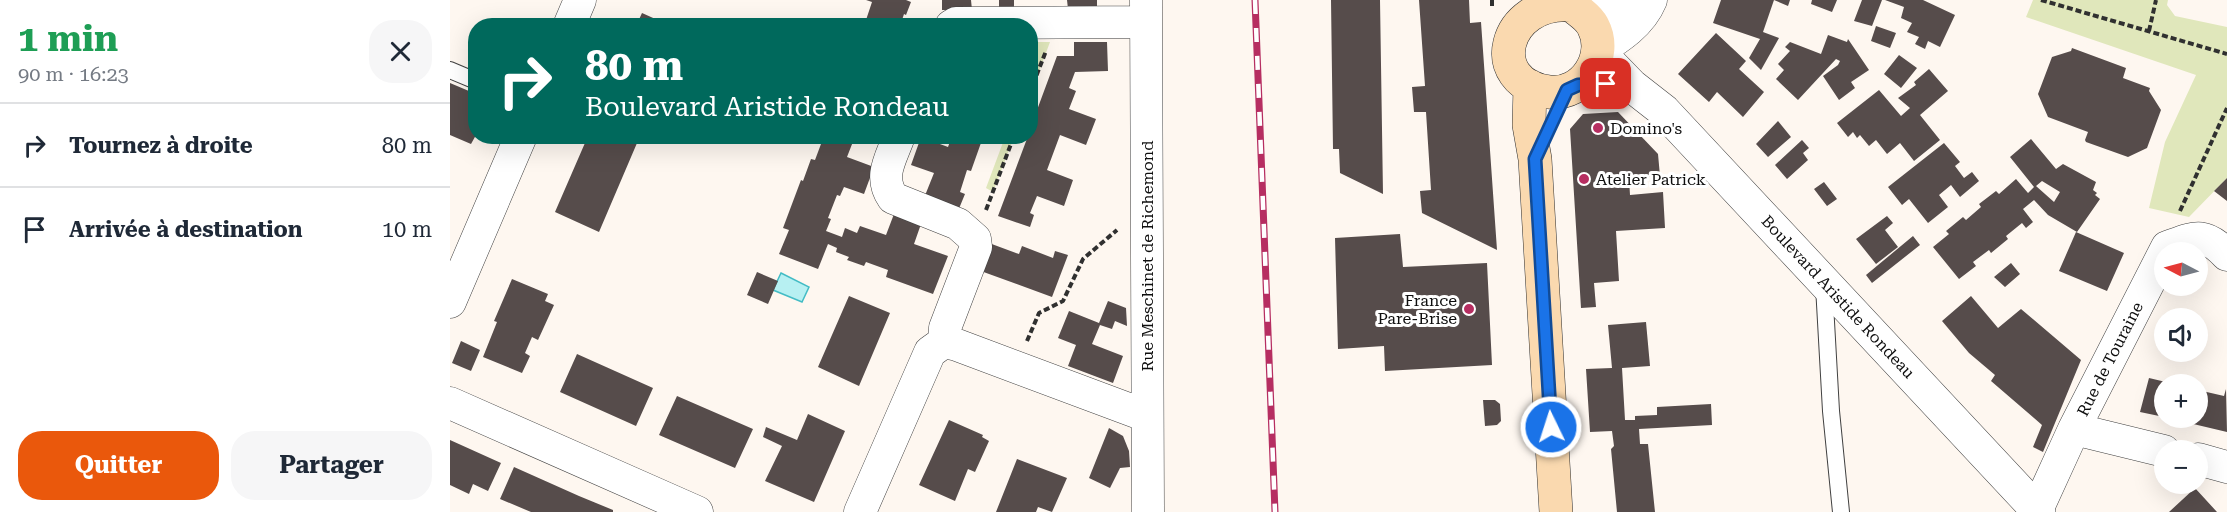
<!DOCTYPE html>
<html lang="fr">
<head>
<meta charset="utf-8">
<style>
	:root { --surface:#fff; --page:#f6f6f7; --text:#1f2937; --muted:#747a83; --line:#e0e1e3; --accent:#ea580c }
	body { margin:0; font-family:"Roboto Serif",serif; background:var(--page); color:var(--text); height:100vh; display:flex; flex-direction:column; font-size:22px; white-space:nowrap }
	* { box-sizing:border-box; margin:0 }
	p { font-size:20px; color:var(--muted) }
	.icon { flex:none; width:33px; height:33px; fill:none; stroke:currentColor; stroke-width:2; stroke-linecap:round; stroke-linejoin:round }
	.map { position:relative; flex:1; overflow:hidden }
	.drawer { display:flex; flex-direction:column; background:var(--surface); width:450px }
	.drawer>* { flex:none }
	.hud { position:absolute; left:18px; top:18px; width:570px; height:126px; border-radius:24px; box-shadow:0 6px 24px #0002; background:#00695c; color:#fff; overflow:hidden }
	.needle { width:39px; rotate:276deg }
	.controls { position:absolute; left:1704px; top:242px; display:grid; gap:12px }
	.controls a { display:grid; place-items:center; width:54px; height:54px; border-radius:50%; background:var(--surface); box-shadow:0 6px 24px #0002; font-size:30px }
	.pin { position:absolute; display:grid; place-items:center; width:51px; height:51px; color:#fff; margin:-26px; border-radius:12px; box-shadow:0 3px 9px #0006 }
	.me { position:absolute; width:66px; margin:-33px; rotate:356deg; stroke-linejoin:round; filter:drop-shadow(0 0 4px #0008) }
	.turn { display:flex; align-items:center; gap:21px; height:126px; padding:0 18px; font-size:27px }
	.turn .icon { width:78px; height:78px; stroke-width:2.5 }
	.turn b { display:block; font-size:42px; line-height:51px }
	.round { display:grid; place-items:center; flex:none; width:63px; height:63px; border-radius:24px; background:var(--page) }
	.summary { display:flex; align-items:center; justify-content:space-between; height:102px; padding:0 18px }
	h1 { font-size:36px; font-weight:700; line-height:45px; color:#1e9e55 }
	.button { display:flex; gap:12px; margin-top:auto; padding:12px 18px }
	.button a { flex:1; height:69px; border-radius:24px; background:var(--accent); color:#fff; font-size:24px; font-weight:700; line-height:69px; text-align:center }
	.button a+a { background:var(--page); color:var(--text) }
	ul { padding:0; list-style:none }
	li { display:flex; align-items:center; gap:18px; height:84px; padding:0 18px; border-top:2px solid var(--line) }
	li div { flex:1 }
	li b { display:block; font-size:22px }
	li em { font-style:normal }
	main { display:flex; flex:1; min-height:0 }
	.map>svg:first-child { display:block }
	.green { fill:#e0e7bb }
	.water { fill:#b7f0f2; stroke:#43bcc5; stroke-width:1.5 }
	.building { fill:#564c4b; fill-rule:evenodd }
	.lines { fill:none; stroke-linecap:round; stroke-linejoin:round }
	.service-casing { stroke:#414141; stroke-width:18 }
	.minor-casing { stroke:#414141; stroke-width:33 }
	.tertiary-casing { stroke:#414141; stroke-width:34 }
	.secondary-casing { stroke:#303030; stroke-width:34 }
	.path { stroke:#303030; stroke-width:4; stroke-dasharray:6 3; stroke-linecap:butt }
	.service { stroke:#fff; stroke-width:16 }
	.minor { stroke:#fff; stroke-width:32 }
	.tertiary { stroke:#fff; stroke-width:33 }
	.secondary { stroke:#fad9af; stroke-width:33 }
	.rail-casing { stroke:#b62e61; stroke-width:7 }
	.rail { stroke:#fff; stroke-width:4.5; stroke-dasharray:14; stroke-linecap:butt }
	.route-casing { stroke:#114b97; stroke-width:15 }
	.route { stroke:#1a73e8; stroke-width:10 }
	.poi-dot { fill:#b62e61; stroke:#fff; stroke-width:2 }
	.labels { text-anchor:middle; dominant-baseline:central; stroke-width:6; stroke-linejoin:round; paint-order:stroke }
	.poi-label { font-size:16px; fill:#0e0e0e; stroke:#fff; text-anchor:start }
	.street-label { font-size:16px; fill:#0e0e0e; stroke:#fff }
</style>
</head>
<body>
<main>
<section class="drawer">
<div class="summary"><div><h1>1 min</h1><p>90 m · 16:23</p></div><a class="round"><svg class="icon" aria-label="close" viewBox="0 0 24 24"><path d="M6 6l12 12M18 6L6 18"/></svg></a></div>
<ul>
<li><svg class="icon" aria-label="right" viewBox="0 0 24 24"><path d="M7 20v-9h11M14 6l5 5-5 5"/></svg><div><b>Tournez à droite</b></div><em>80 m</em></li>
<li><svg class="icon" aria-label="arrive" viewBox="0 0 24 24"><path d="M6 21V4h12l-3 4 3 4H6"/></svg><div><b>Arrivée à destination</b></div><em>10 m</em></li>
</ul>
<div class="button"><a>Quitter</a><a>Partager</a></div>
</section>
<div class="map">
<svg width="1777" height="512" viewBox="0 0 1777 512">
	<rect width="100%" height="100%" fill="#fef7f0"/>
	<path class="green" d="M1583 0H1718L1717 5 1725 16 1777 27V178L1739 217 1699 208 1715 142 1746 75 1576 17Z
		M581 42H600L581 93V70L584 61 581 60Z
		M555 137H564L543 192 536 188Z"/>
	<path class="water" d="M331 273 359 287 352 302 323 290Z"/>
	<path class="building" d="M416 0H456L461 2 456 15 454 14 450 26H416L418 21 416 20 422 2Z
		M492 0H521L522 10H492Z
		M549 0H564V9H549Z
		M617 0H647V8L618 9Z
		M881 0H930L933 194 890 173 889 149H883Z
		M969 0H1019L1020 23 1031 22 1047 250 972 213 970 191 981 190 976 112H964L962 87 975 86Z
		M1271 0H1340L1338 6 1324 0 1313 32 1329 38 1311 70 1299 58 1310 39 1263 23Z
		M1362 0H1387L1382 12 1361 4Z
		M1412 0H1432L1422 26 1404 21Z
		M1435 0H1473L1505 15 1490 47 1478 41 1475 49 1465 44 1469 37 1457 32 1462 23 1451 18 1454 7Z
		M192 13 221 26H186Z
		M1426 26 1446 33 1440 48 1421 41Z
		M1266 33 1296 61 1289 69 1314 92 1293 117 1267 92 1259 102 1228 74Z
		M1378 35 1397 42 1398 39 1419 70 1401 82 1405 88 1389 100 1373 76 1388 65 1390 61 1386 59 1348 100 1326 79 1334 70 1328 64 1340 51 1335 47 1340 42 1371 54Z
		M624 42H657L658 71 625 72 619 88 626 91 619 109 646 119 636 145 610 135 597 170 623 180 614 206 587 196 580 213 584 215 580 227 548 216 578 136H580V129L607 56H624Z
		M1622 48 1676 68 1673 78 1700 88 1699 91 1711 110 1697 148 1678 157 1636 142 1635 140 1638 132 1598 117 1588 94 1602 57 1621 51Z
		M1449 55 1467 68 1451 88 1434 74Z
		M1479 69 1498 91 1470 115 1490 140 1464 161 1450 143 1437 154 1426 140 1419 146 1410 135 1407 138 1403 132 1398 137 1387 123 1429 90 1451 116 1460 108 1448 98 1466 85 1464 82Z
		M0 83 26 94V135L21 144 0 135Z
		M1168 112 1208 154 1210 176 1179 178 1180 195 1213 192 1215 228 1166 231 1169 281 1144 283 1146 307 1131 308 1120 129 1133 114Z
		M1328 121 1341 137 1318 157 1306 144Z
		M138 136H190L149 232 105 212Z
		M374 136H412L411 141 404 139 397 157 424 167 414 194 394 187 390 196 387 195 378 218 381 219 376 231 392 237 395 228 407 233 410 226 436 235 444 214 471 224 464 244 498 256 483 294 436 277 438 270 416 262 414 266 397 260 399 257 386 252 387 248 378 244 368 269 329 254 339 230 333 228 351 180 353 181 361 159 365 160Z
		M502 136H536L535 141 532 140 521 171 517 170 510 192 515 194 508 211 474 198 484 173 461 165 471 137 498 147Z
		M1581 139 1606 169 1613 164 1646 182 1643 190 1647 193 1645 195 1650 199 1627 232 1598 215 1584 200 1573 209 1583 222 1576 228 1572 223 1556 236 1558 239 1541 253 1539 250 1523 262 1526 266 1509 279 1483 247 1499 234 1496 231 1513 217 1516 220 1531 207 1529 204 1546 191 1549 194 1566 179 1578 193 1584 187 1560 157ZM1592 181 1610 192 1604 202 1586 186Z
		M1352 140 1359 148 1353 153 1358 160 1337 179 1325 165Z
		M1494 143 1510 162 1505 166 1514 178 1522 172 1529 181 1510 197 1501 185 1489 195 1498 207 1478 223 1459 199 1452 205 1438 187Z
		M1777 178V201L1764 191Z
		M1374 182 1387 199 1377 206 1364 189Z
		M1437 216 1443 223 1435 230 1448 247 1426 264 1406 239Z
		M1626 232 1674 253 1657 291 1609 271Z
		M950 234 953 267 1037 263 1042 365 935 371 934 346 888 349 885 238Z
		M1463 236 1470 245 1422 283 1416 275Z
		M539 243 569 254 572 246 603 258 605 251 618 255 602 297 528 270Z
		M1561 263 1570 274 1555 287 1544 277Z
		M307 272 328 281 318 304 297 295Z
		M62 279 98 294 95 301 104 305 88 340 82 337 75 353 80 356 72 373 33 357 47 322 44 321Z
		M399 296 440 313 409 386 368 367Z
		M1521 296 1548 328 1571 309 1631 360 1593 452 1583 447 1592 425 1541 381 1545 375 1519 353 1492 321Z
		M658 301 676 308 677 326 665 321 662 329 650 325 642 344 673 356 663 383 618 366 626 345 608 338 619 311 649 323Z
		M1196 322 1200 366 1172 368 1175 420H1185V416L1207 415V407L1261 404 1262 425 1189 429 1190 444H1198L1205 512H1167L1161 449 1164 446 1162 431 1140 432 1136 369 1162 368 1158 325Z
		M11 341 30 350 21 371 2 363Z
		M127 354 203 388 186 426 110 392Z
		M1699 378 1720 383 1714 384V417L1690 412Z
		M1776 389 1777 432 1718 418 1748 417V390L1774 396Z
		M227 396 303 429 285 468 209 435Z
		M1033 400H1045L1050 404 1051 421 1047 425 1035 426Z
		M358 414 395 431 364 502 315 481 332 446 313 437 316 427 347 440Z
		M499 420 533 435 532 437 539 441 525 472 518 469 505 501 469 485Z
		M659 428 673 436 679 451 680 467 670 468 660 488 639 478Z
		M0 440 51 463 38 491 23 484 19 494 0 485Z
		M567 459 617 478 602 512 588 507 586 512H546Z
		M64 467 129 496 163 510V512H81L50 499Z
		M1745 488 1767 512H1719Z"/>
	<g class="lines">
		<defs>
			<path id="service" d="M0 70 26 81
				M1374 286 1381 411 1391 512"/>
			<path id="minor" d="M696 0 698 512
				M1135 14 1172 10 1200 2
				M119 26 130 0
				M501 26 506 23 696 22
				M1148 51C1169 38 1191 24 1201 0
				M449 136C441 159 428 176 443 198L508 224 525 239 526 247 495 328 494 342
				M0 302 71 136
				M0 403 247 512
				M1624 429 1714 451
				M1748 459 1777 467
				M1587 510 1624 429 1717 247C1745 237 1754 231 1777 255
				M410 512 480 352 494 342 507 345 697 416"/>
			<path id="tertiary" d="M1148 51 1182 86 1214 111 1589 512"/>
			<path id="secondary" d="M1117 0C1124 10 1137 14 1143 26 1159 56 1134 96 1099 92 1033 83 1053 0 1121 5
				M1080 86 1079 125 1085 159 1106 512"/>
		</defs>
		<use href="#service" class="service-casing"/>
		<use href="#minor" class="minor-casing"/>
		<use href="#tertiary" class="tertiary-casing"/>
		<use href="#secondary" class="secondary-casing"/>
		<path class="path" d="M1042 0V9
			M1591 0 1777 54
			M1699 31 1706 0
			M580 92 596 51
			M536 210 564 136
			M1730 211 1777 108
			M577 341 589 313 613 301 633 259 667 230"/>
		<use href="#service" class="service"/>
		<use href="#minor" class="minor"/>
		<use href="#tertiary" class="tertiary"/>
		<use href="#secondary" class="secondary"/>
		<defs>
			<path id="rail" d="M805 0 825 512"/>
		</defs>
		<use href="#rail" class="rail-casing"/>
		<use href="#rail" class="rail"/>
	</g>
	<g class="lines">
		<defs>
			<path id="route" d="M1101 427 1085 159 1117 90 1128 85 1156 84"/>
		</defs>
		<use href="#route" class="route-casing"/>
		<use href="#route" class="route"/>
	</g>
	<g class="poi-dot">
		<circle cx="1148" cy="128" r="6"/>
		<circle cx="1134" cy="179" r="6"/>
		<circle cx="1019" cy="309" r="6"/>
	</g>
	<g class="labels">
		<g class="poi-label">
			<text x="1160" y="128">Domino's</text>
			<text x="1146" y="179">Atelier Patrick</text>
			<text x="1007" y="300" text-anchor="end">France<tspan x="1007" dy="18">Pare-Brise</tspan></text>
		</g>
		<g class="street-label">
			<text transform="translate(697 256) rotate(-90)">Rue Meschinet de Richemond</text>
			<text transform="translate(1388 297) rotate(47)">Boulevard Aristide Rondeau</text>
			<text transform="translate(1660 359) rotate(-63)">Rue de Touraine</text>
		</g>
	</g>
</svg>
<div class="controls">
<a><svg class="needle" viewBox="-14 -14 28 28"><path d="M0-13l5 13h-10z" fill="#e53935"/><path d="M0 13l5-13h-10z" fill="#747a83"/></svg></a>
<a><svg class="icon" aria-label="sound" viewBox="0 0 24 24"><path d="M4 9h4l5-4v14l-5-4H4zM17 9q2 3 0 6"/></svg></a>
<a>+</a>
<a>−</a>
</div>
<div class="pin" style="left:1156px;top:84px;background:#d93025"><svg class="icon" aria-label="arrive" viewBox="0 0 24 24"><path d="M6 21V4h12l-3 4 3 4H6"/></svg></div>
<svg class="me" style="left:1101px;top:427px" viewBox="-20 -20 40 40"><circle r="17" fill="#1a73e8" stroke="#fff" stroke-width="3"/><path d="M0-11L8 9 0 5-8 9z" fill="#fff"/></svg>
<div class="hud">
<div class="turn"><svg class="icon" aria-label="right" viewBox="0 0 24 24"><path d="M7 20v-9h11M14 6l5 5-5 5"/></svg><div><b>80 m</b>Boulevard Aristide Rondeau</div></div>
</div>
</div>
</main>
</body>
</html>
